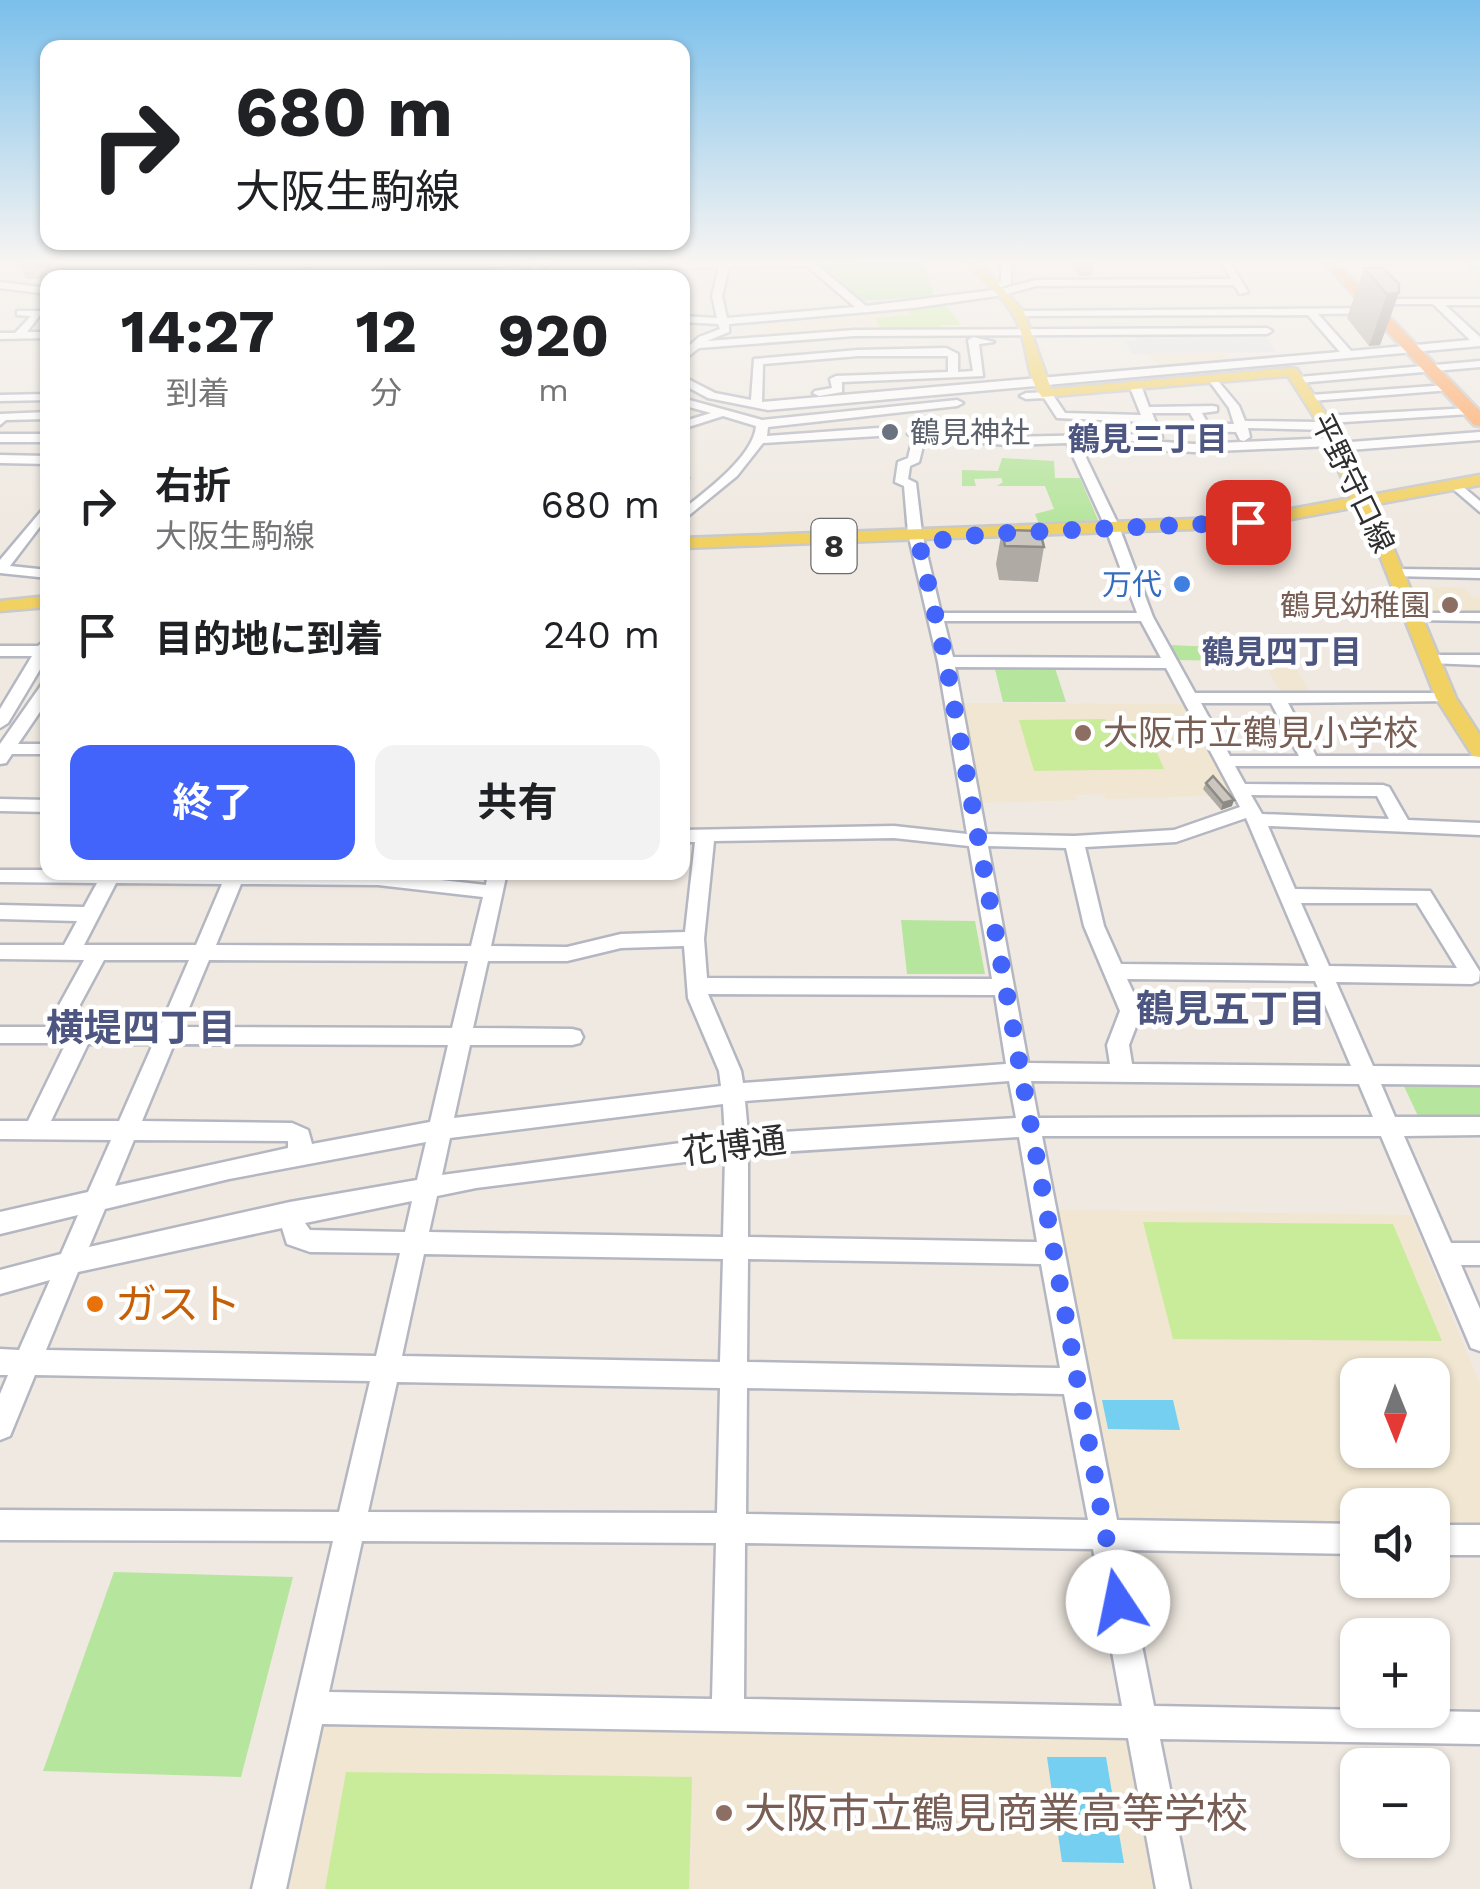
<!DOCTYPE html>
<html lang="ja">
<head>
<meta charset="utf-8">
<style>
	:root { --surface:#fff; --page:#f2f2f2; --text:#202124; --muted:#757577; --accent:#4264fb }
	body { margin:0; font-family:"Work Sans","Noto Sans JP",sans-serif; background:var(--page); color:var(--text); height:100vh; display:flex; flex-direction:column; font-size:38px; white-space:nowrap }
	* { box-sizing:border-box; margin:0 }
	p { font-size:32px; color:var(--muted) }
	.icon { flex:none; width:55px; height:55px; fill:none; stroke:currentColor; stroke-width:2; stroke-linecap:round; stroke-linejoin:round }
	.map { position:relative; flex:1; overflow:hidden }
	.sheet { position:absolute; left:40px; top:270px; width:650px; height:610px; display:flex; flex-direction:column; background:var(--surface); border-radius:20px; box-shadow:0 2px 8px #0004 }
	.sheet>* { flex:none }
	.top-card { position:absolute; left:40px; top:40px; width:650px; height:210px; border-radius:20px; box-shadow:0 2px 8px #0004; background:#fff; color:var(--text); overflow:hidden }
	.needle { width:65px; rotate:179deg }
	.controls { position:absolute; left:1340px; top:1358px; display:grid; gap:20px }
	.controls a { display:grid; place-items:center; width:110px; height:110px; border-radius:20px; background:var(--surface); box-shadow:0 2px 8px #0004; font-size:50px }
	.pin { position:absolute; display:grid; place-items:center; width:85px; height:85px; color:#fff; margin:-42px; border-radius:20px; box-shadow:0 5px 15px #0006 }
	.me { position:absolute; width:110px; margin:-55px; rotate:349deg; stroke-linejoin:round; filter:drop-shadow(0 0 8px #0008) }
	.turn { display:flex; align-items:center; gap:35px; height:210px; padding:0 30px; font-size:45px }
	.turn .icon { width:130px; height:130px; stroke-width:2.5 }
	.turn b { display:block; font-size:70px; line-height:85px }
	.eta { display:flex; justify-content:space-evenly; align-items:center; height:170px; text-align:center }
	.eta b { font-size:60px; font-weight:700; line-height:70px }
	.primary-button { display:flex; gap:20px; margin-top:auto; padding:20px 30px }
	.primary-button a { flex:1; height:115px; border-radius:20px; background:var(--accent); color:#fff; font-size:40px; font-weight:700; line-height:115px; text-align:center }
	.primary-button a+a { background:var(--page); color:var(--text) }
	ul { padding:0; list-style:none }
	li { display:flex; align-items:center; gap:30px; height:130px; padding:0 30px }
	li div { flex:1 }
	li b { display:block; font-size:38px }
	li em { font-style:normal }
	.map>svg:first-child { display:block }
	.industrial { fill:#e3e1e8 }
	.education { fill:#f0e6d1; fill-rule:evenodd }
	.green { fill:#b6e59e }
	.pitch { fill:#c9ec9a }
	.water { fill:#75cff0 }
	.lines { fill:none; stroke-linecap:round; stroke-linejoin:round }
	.minor-casing { stroke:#b4b7c1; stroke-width:5 }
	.major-casing { stroke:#c9c9c9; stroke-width:5 }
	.highway-casing { stroke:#c9c9c9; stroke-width:5 }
	.minor { fill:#fff; fill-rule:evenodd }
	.major { fill:#f2d163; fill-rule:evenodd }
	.highway { fill:#ffa35c; fill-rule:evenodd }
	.wall { fill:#afaba4 }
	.shaded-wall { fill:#8e8b86 }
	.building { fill:#cbc7bf; stroke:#8e8b86; stroke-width:2.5 }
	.route { stroke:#4264fb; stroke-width:18; stroke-dasharray:0 32.4 }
	.worship-dot { fill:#6b7280; stroke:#fff; stroke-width:4 }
	.shop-dot { fill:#3f7fe0; stroke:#fff; stroke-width:4 }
	.education-dot { fill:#8d6e63; stroke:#fff; stroke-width:4 }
	.food-dot { fill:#e8710a; stroke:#fff; stroke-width:4 }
	.labels { text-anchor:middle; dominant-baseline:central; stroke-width:9; stroke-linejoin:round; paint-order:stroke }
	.far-worship-label { font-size:30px; fill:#5b616d; stroke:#fff; text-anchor:start }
	.far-street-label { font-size:30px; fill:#2e2e2e; stroke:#fff }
	.far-shop-label { font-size:30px; fill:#366cbe; stroke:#fff; text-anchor:end }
	.far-education-label { font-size:30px; fill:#785e54; stroke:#fff; text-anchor:end }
	.far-neighbourhood-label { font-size:32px; font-weight:bold; fill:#4d5680; stroke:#fff }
	.shield { fill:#fff; stroke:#6d6d6d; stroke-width:2.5 }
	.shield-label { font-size:32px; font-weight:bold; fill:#2e2e2e }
	.education-label { font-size:35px; fill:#785e54; stroke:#fff; text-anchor:start }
	.street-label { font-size:35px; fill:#2e2e2e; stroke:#fff }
	.neighbourhood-label { font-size:38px; font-weight:bold; fill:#4d5680; stroke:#fff }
	.near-food-label { font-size:42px; fill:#c56008; stroke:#fff; text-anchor:start }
	.near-education-label { font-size:42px; fill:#785e54; stroke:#fff; text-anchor:start }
</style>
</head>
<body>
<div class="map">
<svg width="1480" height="1889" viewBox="0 0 1480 1889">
	<rect width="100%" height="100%" fill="#efe9e1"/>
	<path class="industrial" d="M1120 332H1262L1276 352 1133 354 1125 341 1137 340 1135 335Z"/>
	<path class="education" d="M951 303 960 323 981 324 984 332 766 338 767 319Z
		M1224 352 1237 363 1162 369 1148 354Z
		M1412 586 1464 588 1474 598H1480V614L1423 611Z
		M1264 663H1293L1310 693H1281Z
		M960 703 1185 704 1232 795 1106 799 1104 794 1076 795V800L980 803Z
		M1056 1210 1410 1215 1480 1384V1528L1433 1527 1432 1505H1358L1357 1526 1115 1521ZM1358 1375H1432V1450H1358Z
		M324 1725 1131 1737 1155 1889H289Z"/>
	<path class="green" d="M869 259 924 262 934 296 863 301 819 264 870 263Z
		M1002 458 1054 461 1055 478H1080L1098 520 1039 524 1035 514 1054 509 1045 486H997L1003 482 1001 478 974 479 976 486H962V470L998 471Z
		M1170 645 1259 649 1264 659 1280 662 1177 660Z
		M994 665H1054L1066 702H1003Z
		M901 920 975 921 985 974H907Z
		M1402 1082 1480 1083V1118L1418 1116Z
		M114 1572 293 1577 241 1777 43 1771Z"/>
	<path class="pitch" d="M945 304 960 325H940L942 331 881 330 875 318 911 315 906 308Z
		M1105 719 1111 734H1149L1164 769 1034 771 1019 720Z
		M1143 1222 1393 1224 1442 1341 1173 1339Z
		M346 1772 692 1777 689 1889H325Z"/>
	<path class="water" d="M1102 1400H1173L1180 1430 1108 1429Z
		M1047 1757H1106L1124 1863 1062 1862Z"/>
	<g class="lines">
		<defs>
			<path id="minor" d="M543 259H554L530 278H519Z
				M633 259H641L646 263 721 262 722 259H730V262L812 261 866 306 1002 289 1036 280 1231 279 1220 259H1228L1248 292 1240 294 1234 285 1036 286 1003 295 913 308 729 324V332L707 341 854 330 1267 328 1272 331 1267 334 854 336 699 348 682 361V352L699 337 720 329 718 324 682 322V316L717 318 712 296 719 267 646 269 635 267ZM807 266 855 307 727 318 722 296 729 267Z
				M1001 259H1011V284L997 288 992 285 1001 282Z
				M1473 261H1480V267L1470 266Z
				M522 266 525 271 480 276H385L380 273 385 270 479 271Z
				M305 268 310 271 303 278H292Z
				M0 282 48 288V294L0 288Z
				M1372 299H1480V305H1445L1480 337V346L768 410 708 398 682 384V376L715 393 751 400 754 359 858 350 946 348 958 354V372L973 371 968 340 973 337 994 342 979 344 983 376 842 382V392L819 396 813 393 815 391 832 388 830 379 836 376 948 372V356H858L763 364 762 402 1340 352 1308 315 1015 316 1019 311 1377 308 1381 313 1318 314 1351 351 1470 340 1433 304H1375Z
				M17 311H43L27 332H48V338L0 339V333H15L31 316 17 315Z
				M1480 361V367L1299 383 1293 380 1299 377Z
				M1213 375 1239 406 1245 421 1319 422V418L1323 416 1470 408 1476 411 1470 414 1329 423 1332 426 1326 430 1248 428 1250 437 1244 441 1240 440 1236 432 1200 431 1190 413H1152L1162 437 1149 441 1194 444 1333 438 1338 443 1480 432V440L1336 451 1331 446 1194 452 1142 449 1137 441 1079 443 1118 524 1153 617 1195 693H1446L1454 698 1452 701 1288 703 1316 756H1480V766H1235L1245 784 1383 785 1389 787 1408 820 1480 823V835L1268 826 1295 889 1430 891 1480 972 1479 981 1472 984 1336 982 1373 1066 1480 1067V1085L1381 1084 1395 1117H1480V1135L1404 1136 1451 1243H1480V1265H1461L1480 1309V1351L1471 1348 1381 1136H1042L1117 1520 1358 1524V1554L1123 1550 1154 1706 1480 1712V1744L1160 1739 1190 1889H1156L1128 1738 322 1724 286 1889H252L333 1541 0 1540V1510L339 1512 370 1381 35 1375 10 1436 0 1440V1394L8 1375H0V1349L19 1350 50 1280 0 1294V1270L61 1254 78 1215 0 1234V1212L88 1192 111 1140 0 1139V1121H28L66 1043H0V1027H47L84 960 0 959V945H64L77 921 0 919V905L84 907 97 883 0 882V870H48V872L378 873 486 885 488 872H507L491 946 567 947 621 934 685 932 695 842H682V830L894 826 967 834 938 662 908 533 904 486 895 482 898 462 908 458 913 437 908 434 914 430 1006 437 1149 434 1144 422 1057 418 1044 398 1026 399 1020 396 1026 393 1051 392 1065 413 1141 415 1129 385 1135 382 1141 385 1149 407 1213 406 1217 407V411L1202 413 1208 424H1234L1229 408 1207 378ZM925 438 1006 445 1067 443 1104 524 1137 613H941L922 533 916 483 908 479 910 466 919 462ZM944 621H1141L1161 658 953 657ZM955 667 1166 668 1240 807 1174 830 1074 836 986 834ZM1201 703H1271L1299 756H1230ZM1251 795 1377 796 1389 819 1262 814ZM1246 818 1309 966 1121 964 1104 926 1085 847 1176 842ZM894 838 969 846 992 979 707 978 704 939 714 841ZM988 846 1066 848 1084 926 1120 1011 1107 1045 1110 1064 1028 1063ZM116 883 222 884 196 945H84ZM241 884 378 885 483 897 471 946 216 945ZM1301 903H1417L1457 968 1329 966ZM684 946 688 998 719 1071 721 1086 454 1118 470 1045H572L580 1043 583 1037 580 1031 572 1029 473 1028 488 961H567L621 948ZM104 960H189L160 1027H68ZM209 960 468 961 452 1028 181 1027ZM1127 979 1315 981 1351 1066 1132 1064 1129 1045 1142 1011ZM708 994 995 995 1006 1064 743 1083 741 1071ZM88 1044H153L119 1121H51ZM174 1044 448 1045 430 1122 312 1144 308 1130 292 1123 142 1121ZM1009 1081 1016 1118 748 1134 745 1101ZM1031 1081 1359 1084 1373 1117 1038 1118ZM723 1104 725 1137 442 1175 450 1138ZM1019 1137 1037 1242 748 1237V1154ZM134 1140 288 1141V1148L115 1186ZM426 1142 417 1180 290 1202 89 1247 105 1209 229 1179ZM725 1157 723 1237 429 1232 437 1196 476 1188ZM412 1201 405 1232 310 1230 305 1223ZM282 1228 287 1244 310 1252 400 1253 376 1356 46 1350 78 1272ZM424 1254 723 1259 720 1362 402 1356ZM748 1259 1041 1264 1060 1368 747 1362ZM397 1382 720 1388 717 1513 368 1512ZM747 1388 1064 1394 1088 1520 746 1514ZM362 1541 716 1543 712 1699 329 1692ZM745 1543 1093 1549 1122 1706 744 1699Z
				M1447 385 1451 386V390L1311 401 1305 398 1311 395Z
				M48 394V400L0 401V395Z
				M682 398 762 420 957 400 963 403 957 406 768 427 767 436 878 428 884 432 878 436 763 443 737 476 682 521V510C705 492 754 456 756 426L723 416 682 429V422L711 413 682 405Z
				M48 412V419L6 420 0 425V414Z
				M48 431V440L43 442H0V434H40Z
				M0 455 48 456V464L0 463Z
				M682 471 688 478 682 482Z
				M1456 481 1480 501V512L1452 488V482Z
				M48 503V516L10 566 48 570V578L0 573V560Z
				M1397 569 1480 570V578L1392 576V570Z
				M1415 613H1480V621L1410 620V614Z
				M48 638V656L8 723 0 728V709L32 656H0V646H38Z
				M1433 655H1480V665L1428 663V657Z
				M48 682V700L18 744H48V754H12L6 763 0 764V744L42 684Z
				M0 799 48 800V812L0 811Z
				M1432 1525H1480V1555H1432Z"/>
			<path id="major" d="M961 259H974L980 264 1024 312 1051 389 1292 368 1297 369 1330 420 1366 496 1480 475V485L1371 505 1387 533 1456 698 1480 735V757L1473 756 1436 698 1371 533 1356 507 1248 527 682 548V538L1248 517 1351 498 1316 420 1288 376 1042 397C1025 374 1029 349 1018 324 1006 296 981 280 961 259Z
				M48 596V607L0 611V601Z"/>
			<path id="highway" d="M1320 259H1334L1480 411V426L1474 425Z"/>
		</defs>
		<use href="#minor" class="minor-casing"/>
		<use href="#major" class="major-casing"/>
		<use href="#highway" class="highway-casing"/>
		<use href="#minor" class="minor"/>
		<use href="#major" class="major"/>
		<use href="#highway" class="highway"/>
	</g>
	<path class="wall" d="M18 259H54L55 262 41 279H26Z
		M1070 259H1095L1091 276H1078Z
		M1364 268 1399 293 1380 345 1369 346 1347 318Z
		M1002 530 1044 547 1038 582 999 580 996 564Z
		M1206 783 1232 806 1221 810 1203 789Z"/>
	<path class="shaded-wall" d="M34 259H54L55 262 41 279Z
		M1399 293 1380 345 1369 346 1387 294Z
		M1234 800 1232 806 1221 810 1223 803Z"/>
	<path class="building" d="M1364 268H1383L1399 284V293L1387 294Z
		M1002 530 1040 531 1044 547 1005 546Z
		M1213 776 1234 800 1223 803 1206 783Z"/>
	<linearGradient id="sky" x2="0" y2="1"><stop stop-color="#7abfeb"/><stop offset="0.5" stop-color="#f8f5f2"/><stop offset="1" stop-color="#f8f5f2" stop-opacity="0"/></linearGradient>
	<rect width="1480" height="523" fill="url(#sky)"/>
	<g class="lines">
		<path class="route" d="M1118 1602 946 662 919 543 985 534 1248 522"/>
	</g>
	<circle class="worship-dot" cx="890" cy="432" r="10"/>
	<circle class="shop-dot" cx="1182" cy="584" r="10"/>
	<g class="education-dot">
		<circle cx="1450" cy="605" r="10"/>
		<circle cx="1083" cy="733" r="10"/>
		<circle cx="724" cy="1813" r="10"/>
	</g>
	<circle class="food-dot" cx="95" cy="1304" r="10"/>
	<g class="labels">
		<g class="far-worship-label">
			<text x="910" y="432">鶴見神社</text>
		</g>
		<g class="far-street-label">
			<text transform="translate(1353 483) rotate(64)">平野守口線</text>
		</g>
		<g class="far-shop-label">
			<text x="1162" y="584">万代</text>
		</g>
		<g class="far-education-label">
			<text x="1430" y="605">鶴見幼稚園</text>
		</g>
		<g class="far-neighbourhood-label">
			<text x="1148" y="439">鶴見三丁目</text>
			<text x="1282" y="652">鶴見四丁目</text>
		</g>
		<rect class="shield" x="811.5" y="519" width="45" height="54" rx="8"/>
		<g class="shield-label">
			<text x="834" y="546">8</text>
		</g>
		<g class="education-label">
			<text x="1103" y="733">大阪市立鶴見小学校</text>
		</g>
		<g class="street-label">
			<text transform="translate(734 1146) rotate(-7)">花博通</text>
		</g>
		<g class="neighbourhood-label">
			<text x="1231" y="1009">鶴見五丁目</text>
			<text x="141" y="1028">横堤四丁目</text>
		</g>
		<g class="near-food-label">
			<text x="115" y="1304">ガスト</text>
		</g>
		<g class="near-education-label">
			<text x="744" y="1813">大阪市立鶴見商業高等学校</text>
		</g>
	</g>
</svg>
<div class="controls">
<a><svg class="needle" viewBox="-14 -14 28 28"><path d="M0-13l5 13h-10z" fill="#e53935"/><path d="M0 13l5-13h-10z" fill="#757577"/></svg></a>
<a><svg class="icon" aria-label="sound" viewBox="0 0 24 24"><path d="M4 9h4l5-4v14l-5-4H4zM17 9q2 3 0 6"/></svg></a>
<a>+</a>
<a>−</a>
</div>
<div class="pin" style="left:1248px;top:522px;background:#d93025"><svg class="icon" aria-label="arrive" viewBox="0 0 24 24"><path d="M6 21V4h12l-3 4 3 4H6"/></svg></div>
<svg class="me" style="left:1118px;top:1602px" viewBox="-20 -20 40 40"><circle r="19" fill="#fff"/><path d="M0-13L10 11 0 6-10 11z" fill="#4264fb"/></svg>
<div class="top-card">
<div class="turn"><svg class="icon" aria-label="right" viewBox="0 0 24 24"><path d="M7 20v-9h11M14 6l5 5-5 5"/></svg><div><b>680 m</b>大阪生駒線</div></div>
</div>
<section class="sheet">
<div class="eta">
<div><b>14:27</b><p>到着</p></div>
<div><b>12</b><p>分</p></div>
<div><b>920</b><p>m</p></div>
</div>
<ul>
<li><svg class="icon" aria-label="right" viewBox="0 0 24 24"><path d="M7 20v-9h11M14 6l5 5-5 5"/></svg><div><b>右折</b><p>大阪生駒線</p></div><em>680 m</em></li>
<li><svg class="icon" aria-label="arrive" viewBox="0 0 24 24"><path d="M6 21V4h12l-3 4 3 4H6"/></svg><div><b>目的地に到着</b></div><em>240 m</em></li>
</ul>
<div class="primary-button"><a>終了</a><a>共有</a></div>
</section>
</div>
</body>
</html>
